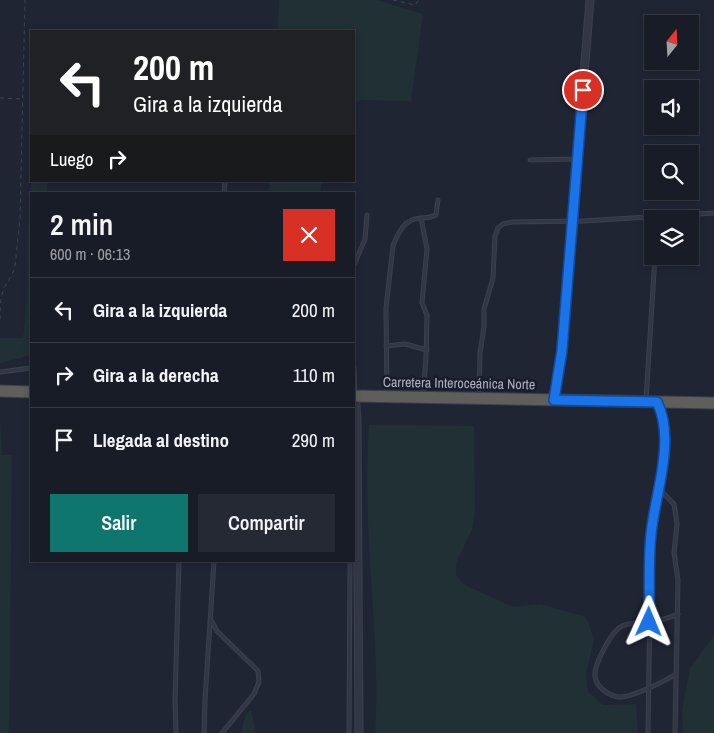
<!DOCTYPE html>
<html lang="es">
<head>
<meta charset="utf-8">
<style>
	:root { --surface:#181c27; --page:#252933; --text:#f1f3f6; --muted:#9fa1a7; --line:#363a44; --accent:#0f766e }
	body { margin:0; font-family:"Archivo Narrow",sans-serif; background:var(--page); color:var(--text); height:100vh; display:flex; flex-direction:column; font-size:19px; white-space:nowrap }
	* { box-sizing:border-box; margin:0 }
	p { font-size:16px; color:var(--muted) }
	.icon { flex:none; width:28px; height:28px; fill:none; stroke:currentColor; stroke-width:2; stroke-linecap:round; stroke-linejoin:round }
	.map { position:relative; flex:1; overflow:hidden }
	.panel { position:absolute; left:30px; top:192px; width:325px; height:370px; display:flex; flex-direction:column; background:var(--surface); border-radius:0px; box-shadow:0 2px 8px #0003,0 0 0 1px var(--line) }
	.panel>* { flex:none }
	.banner { position:absolute; left:30px; top:30px; width:325px; height:152px; border-radius:0px; box-shadow:0 2px 8px #0003,0 0 0 1px var(--line); background:#202124; color:#fff; overflow:hidden }
	.needle { width:32px; rotate:18deg }
	.buttons { position:absolute; left:644px; top:15px; display:grid; gap:10px }
	.buttons a { display:grid; place-items:center; width:55px; height:55px; border-radius:0px; background:var(--surface); box-shadow:0 2px 8px #0003,0 0 0 1px var(--line); font-size:25px }
	.pin { position:absolute; display:grid; place-items:center; width:42px; height:42px; color:#fff; margin:-21px; border:2px solid #fff; border-radius:50%; box-shadow:0 1px 5px #0007 }
	.me { position:absolute; width:55px; margin:-28px; rotate:1deg; stroke-linejoin:round; filter:drop-shadow(0 0 4px #0008) }
	.turn { display:flex; align-items:center; gap:18px; height:105px; padding:0 20px; font-size:22px }
	.turn .icon { width:65px; height:65px; stroke-width:2.5 }
	.turn b { display:block; font-size:35px; line-height:42px }
	.then { display:flex; align-items:center; height:48px; padding:0 20px; background:#0003; gap:10px; font-size:19px }
	.round { display:grid; place-items:center; flex:none; width:52px; height:52px; border-radius:0px; background:var(--page) }
	.headline { display:flex; align-items:center; justify-content:space-between; height:85px; padding:0 20px }
	h1 { font-size:30px; font-weight:600; line-height:38px }
	.primary-button { display:flex; gap:10px; margin-top:auto; padding:10px 20px }
	.primary-button a { flex:1; height:58px; border-radius:0px; background:var(--accent); color:#fff; font-size:20px; font-weight:600; line-height:58px; text-align:center }
	.primary-button a+a { background:var(--page); color:var(--text) }
	ul { padding:0; list-style:none }
	li { display:flex; align-items:center; gap:15px; height:65px; padding:0 20px; border-top:1px solid var(--line) }
	li div { flex:1 }
	li b { display:block; font-size:19px }
	li em { font-style:normal }
	.map>svg:first-child { display:block }
	.green { fill:#213035 }
	.lines { fill:none; stroke-linecap:round; stroke-linejoin:round }
	.service-casing { stroke:#3c414e; stroke-width:5 }
	.minor-casing { stroke:#3c414e; stroke-width:9 }
	.trunk-casing { stroke:#3a3f4c; stroke-width:13 }
	.path { stroke:#3a494e; stroke-width:1; stroke-dasharray:4 4; stroke-linecap:butt }
	.service { stroke:#333745; stroke-width:3 }
	.minor { stroke:#333745; stroke-width:7 }
	.trunk { stroke:#5e5e5a; stroke-width:11 }
	.route-casing { stroke:#114b97; stroke-width:12 }
	.route { stroke:#1a73e8; stroke-width:9 }
	.labels { text-anchor:middle; dominant-baseline:central; stroke-width:5; stroke-linejoin:round; paint-order:stroke }
	.street-label { font-size:14px; fill:#adb1c2; stroke:#191d29 }
</style>
</head>
<body>
<div class="map">
<svg width="714" height="733" viewBox="0 0 714 733">
	<rect width="100%" height="100%" fill="#202534"/>
	<path class="green" d="M279 0H377L423 14 411 101 360 100 354 103V31H278Z
		M31 159V181H47L48 194H31Z
		M270 181H322L321 194H269Z
		M31 211V355L0 363V338H23C25 321 27 304 27 288 28 262 24 236 31 211Z
		M0 420 2 455H12L9 733H0Z
		M369 425 474 426 475 511 472 529 456 564V575L465 585 514 607 540 604 586 617 594 639 586 674 588 692 603 705 636 704 638 733H375C380 661 370 591 368 520 367 488 367 456 369 425Z
		M714 636V733H683L682 710 690 668Z
		M251 710 256 733H241L245 716Z"/>
	<g class="lines">
		<defs>
			<path id="service" d="M530 160 576 159
				M224 194 225 181
				M421 218 427 249 422 303 427 315 426 358 423 396
				M354 265 365 239 367 215
				M386 346 405 344 427 350
				M354 367 355 393
				M0 372 31 368
				M387 394 386 308 393 246C398 233 404 219 420 218 426 218 430 218 436 215L438 200
				M479 395 480 353 484 327V309L493 278 495 236 498 228 503 224 512 222 583 221 714 213
				M646 400 655 256
				M660 490 674 504 677 524 674 553 678 580 675 733
				M211 620 217 631 258 671 259 682 254 694 222 733
				M676 674C665 681 631 698 619 697 609 696 596 687 595 676 594 664 610 635 619 628 626 622 639 624 648 622 659 621 669 618 678 614
				M176 733 175 700 179 561
				M204 733 205 700 214 561
				M349 733 350 561
				M648 733 651 533 660 490 664 457V419L659 406"/>
			<path id="minor" d="M355 396 357 417 359 733
				M554 400 562 349 590 0"/>
			<path id="trunk" d="M0 391 31 392
				M354 396 714 403"/>
		</defs>
		<use href="#service" class="service-casing"/>
		<use href="#minor" class="minor-casing"/>
		<use href="#trunk" class="trunk-casing"/>
		<path class="path" d="M393 0 415 5 419 0
			M0 98 23 99
			M0 319C0 310 0 300 3 291 6 282 13 276 15 266L20 218 25 0"/>
		<use href="#service" class="service"/>
		<use href="#minor" class="minor"/>
		<use href="#trunk" class="trunk"/>
	</g>
	<g class="lines">
		<defs>
			<path id="route" d="M583 90 562 350 554 400 657 402C676 440 655 494 651 534 648 563 650 593 649 622"/>
		</defs>
		<use href="#route" class="route-casing"/>
		<use href="#route" class="route"/>
	</g>
	<g class="labels">
		<g class="street-label">
			<text transform="translate(459 383) rotate(1)">Carretera Interoceánica Norte</text>
		</g>
	</g>
</svg>
<div class="buttons">
<a><svg class="needle" viewBox="-14 -14 28 28"><path d="M0-13l5 13h-10z" fill="#e53935"/><path d="M0 13l5-13h-10z" fill="#9fa1a7"/></svg></a>
<a><svg class="icon" aria-label="sound" viewBox="0 0 24 24"><path d="M4 9h4l5-4v14l-5-4H4zM17 9q2 3 0 6"/></svg></a>
<a><svg class="icon" aria-label="search" viewBox="0 0 24 24"><circle cx="10" cy="10" r="6"/><path d="M15 15l6 6"/></svg></a>
<a><svg class="icon" aria-label="layers" viewBox="0 0 24 24"><path d="M12 4l9 5-9 5-9-5zM3 14l9 5 9-5"/></svg></a>
</div>
<div class="pin" style="left:583px;top:90px;background:#d93025"><svg class="icon" aria-label="arrive" viewBox="0 0 24 24"><path d="M6 21V4h12l-3 4 3 4H6"/></svg></div>
<svg class="me" style="left:649px;top:622px" viewBox="-20 -20 40 40"><path d="M0-17L14 15 0 8-14 15z" fill="#1a73e8" stroke="#fff" stroke-width="4"/></svg>
<div class="banner">
<div class="turn"><svg class="icon" aria-label="left" viewBox="0 0 24 24"><path d="M17 20v-9H6M10 6l-5 5 5 5"/></svg><div><b>200 m</b>Gira a la izquierda</div></div>
<div class="then">Luego<svg class="icon" aria-label="right" viewBox="0 0 24 24"><path d="M7 20v-9h11M14 6l5 5-5 5"/></svg></div>
</div>
<section class="panel">
<div class="headline"><div><h1>2 min</h1><p>600 m · 06:13</p></div><a class="round" style="background:#d93025;color:#fff"><svg class="icon" aria-label="close" viewBox="0 0 24 24"><path d="M6 6l12 12M18 6L6 18"/></svg></a></div>
<ul>
<li><svg class="icon" aria-label="left" viewBox="0 0 24 24"><path d="M17 20v-9H6M10 6l-5 5 5 5"/></svg><div><b>Gira a la izquierda</b></div><em>200 m</em></li>
<li><svg class="icon" aria-label="right" viewBox="0 0 24 24"><path d="M7 20v-9h11M14 6l5 5-5 5"/></svg><div><b>Gira a la derecha</b></div><em>110 m</em></li>
<li><svg class="icon" aria-label="arrive" viewBox="0 0 24 24"><path d="M6 21V4h12l-3 4 3 4H6"/></svg><div><b>Llegada al destino</b></div><em>290 m</em></li>
</ul>
<div class="primary-button"><a>Salir</a><a>Compartir</a></div>
</section>
</div>
</body>
</html>
